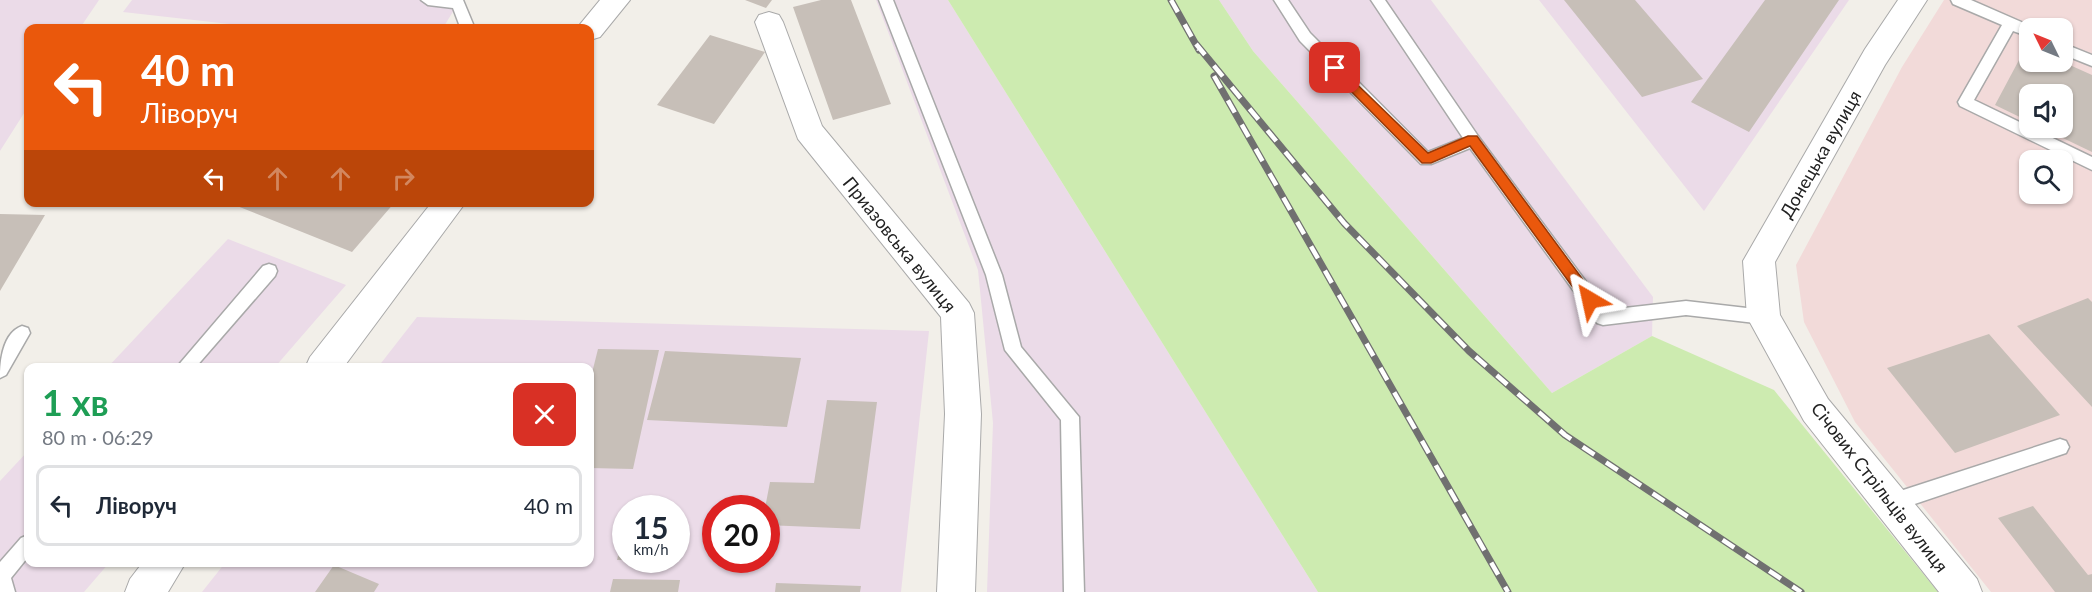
<!DOCTYPE html>
<html lang="uk">
<head>
<meta charset="utf-8">
<style>
	:root { --surface:#fff; --page:#f2f2f3; --text:#1f2937; --muted:#747a83; --line:#e0e1e3 }
	body { margin:0; font-family:Lato,sans-serif; background:var(--page); color:var(--text); height:100vh; display:flex; flex-direction:column; font-size:22px; white-space:nowrap }
	* { box-sizing:border-box; margin:0 }
	p { font-size:20px; color:var(--muted) }
	.icon { flex:none; width:33px; height:33px; fill:none; stroke:currentColor; stroke-width:2; stroke-linecap:round; stroke-linejoin:round }
	.map { position:relative; flex:1; overflow:hidden }
	.drawer { position:absolute; left:24px; top:363px; width:570px; height:204px; display:flex; flex-direction:column; background:var(--surface); border-radius:12px; box-shadow:0 2px 4px #0004 }
	.drawer>* { flex:none }
	.hud { position:absolute; left:24px; top:24px; width:570px; height:183px; border-radius:12px; box-shadow:0 2px 4px #0004; background:#ea580c; color:#fff; overflow:hidden }
	.needle { width:39px; rotate:313deg }
	.tools { position:absolute; left:2019px; top:18px; display:grid; gap:12px }
	.tools a { display:grid; place-items:center; width:54px; height:54px; border-radius:12px; background:var(--surface); box-shadow:0 2px 4px #0004; font-size:30px }
	.speed { position:absolute; left:612px; top:495px; display:flex; gap:12px; font-size:30px; font-weight:700; text-align:center }
	.speed>* { display:grid; place-content:center; width:78px; height:78px; border-radius:50%; background:var(--surface); box-shadow:0 2px 4px #0004; line-height:1 }
	.speed small { font-size:15px; font-weight:400 }
	.speed .limit { border:9px solid #d22; background:#fff; color:#111 }
	.pin { position:absolute; display:grid; place-items:center; width:51px; height:51px; color:#fff; margin:-26px; border-radius:12px; box-shadow:0 3px 9px #0006 }
	.me { position:absolute; width:66px; margin:-33px; rotate:324deg; stroke-linejoin:round; filter:drop-shadow(0 0 4px #0008) }
	.turn { display:flex; align-items:center; gap:21px; height:126px; padding:0 18px; font-size:27px }
	.turn .icon { width:78px; height:78px; stroke-width:2.5 }
	.turn b { display:block; font-size:42px; line-height:51px }
	.lanes { display:flex; align-items:center; height:57px; padding:0 18px; background:#0003; justify-content:center; gap:30px; direction:ltr }
	.lanes .off { opacity:.35 }
	.round { display:grid; place-items:center; flex:none; width:63px; height:63px; border-radius:12px; background:var(--page) }
	.headline { display:flex; align-items:center; justify-content:space-between; height:102px; padding:0 18px }
	h1 { font-size:36px; font-weight:700; line-height:45px; color:#1e9e55 }
	ul { padding:0; list-style:none }
	li { display:flex; align-items:center; gap:18px; height:81px; margin:0 12px 9px; padding:0 6px; border:3px solid var(--line); border-radius:12px }
	li div { flex:1 }
	li b { display:block; font-size:22px }
	li em { font-style:normal }
	.map>svg:first-child { display:block }
	.commercial { fill:#f2dad9; fill-rule:evenodd }
	.industrial { fill:#ebdbe8; fill-rule:evenodd }
	.grass { fill:#cdebb0 }
	.building { fill:#c7bfb8 }
	.lines { fill:none; stroke-linecap:round; stroke-linejoin:round }
	.service-casing { stroke:#a9a9a9; stroke-width:3 }
	.minor-casing { stroke:#a9a9a9; stroke-width:2 }
	.tertiary-casing { stroke:#a9a9a9; stroke-width:2 }
	.service { fill:#fff; fill-rule:evenodd }
	.minor { fill:#fff; fill-rule:evenodd }
	.tertiary { fill:#fff; fill-rule:evenodd }
	.rail-casing { stroke:#707070; stroke-width:7 }
	.rail { stroke:#fff; stroke-width:4.5; stroke-dasharray:14; stroke-linecap:butt }
	.route { fill:#ea580c; stroke:#983908; stroke-width:1.5 }
	.labels { text-anchor:middle; dominant-baseline:central; stroke-width:4.5; stroke-linejoin:round; paint-order:stroke }
	.street-label { font-size:18px; fill:#222; stroke:#fff }
</style>
</head>
<body>
<div class="map">
<svg width="2092" height="592" viewBox="0 0 2092 592">
	<rect width="100%" height="100%" fill="#f2efe9"/>
	<path class="commercial" d="M1944 0H2092V592H1991L1855 422 1804 322 1796 265 1902 67ZM2030 28H2062V62H2030ZM2030 94H2062V128H2030ZM2030 160H2062V194H2030Z"/>
	<path class="industrial" d="M0 0H99L80 28H28V107L0 151Z
		M132 0H460L443 28H266L123 12Z
		M876 0H948L1318 592H987L993 423 978 270Z
		M1219 0H1431L1653 297 1652 336 1552 393 1253 51Z
		M1539 0H1849L1704 211Z
		M228 239 346 285 275 367 107 368Z
		M417 317 929 331 901 592H202L225 563 590 562V368L378 367ZM626 508H676V560H626ZM716 508H766V560H716Z
		M28 451V562L109 563 84 592H0V481Z"/>
	<path class="grass" d="M948 0H1219L1253 51 1552 393 1652 336 1774 390 1938 592H1318Z"/>
	<path class="building" d="M745 0H772L766 8Z
		M821 0H851L891 104 833 120 793 7Z
		M1564 0H1635L1703 79 1642 97Z
		M1765 0H1839L1749 132 1691 102Z
		M710 35 765 52 714 124 657 105Z
		M2027 45 2030 46V62H2063L2092 75V152L2042 128H2062V94H2030V122L1995 105Z
		M227 202H395L352 252Z
		M0 214 45 215 0 291Z
		M2088 298 2092 302V407L2017 326Z
		M1989 334 2060 415 1955 453 1887 368Z
		M598 349 659 350 633 469 590 468V381Z
		M665 351 801 358 787 427 647 420Z
		M827 400 877 402 860 529 766 525 765 508 770 482 814 483Z
		M2033 506 2088 575 2092 574V592H2055L1998 518Z
		M625 528 626 560H617Z
		M334 565 379 584 374 592H315Z
		M613 579 680 580 678 592H610Z
		M776 583 861 586 860 592H775Z"/>
	<g class="lines">
		<defs>
			<path id="service" d="M421 0H463L473 24 471 28H457L459 24 453 8 428 5Z
				M879 0H893L1002 275 1021 347 1079 417 1084 592H1064L1061 420 1005 350 986 275Z
				M1274 0H1288L1310 33 1428 152 1463 138 1371 0H1385L1478 136 1607 310 1686 301 1764 310 1770 312 1772 317 1770 322 1764 324 1686 315 1603 325 1597 323 1470 148 1431 164H1421L1300 41Z
				M1951 0H1971L2035 28H2030V37L2013 31 1974 100 2092 157V170L1960 106 1958 102 2002 25 1953 4Z
				M2062 43 2092 55V66L2062 54Z
				M269 264 275 266 277 271 275 276 195 368H176L263 266Z
				M22 326 28 328 30 333 6 375 0 378C0 360 3 333 22 326Z
				M2060 439 2066 441 2069 447 2066 453 2060 455 1891 512 1885 509 1882 503 1885 497 1891 494Z
				M28 535V557L11 578 15 592H0V562L21 538Z"/>
			<path id="minor" d="M600 0H630L600 37 590 40V28H577Z
				M769 12 779 15 783 22 822 126 969 303 974 313 981 414 975 592H937L945 414 941 317 798 139 755 22 759 15Z
				M432 202H466L343 368H305L310 357Z
				M143 562H186L168 592H125L130 579Z"/>
			<path id="tertiary" d="M1898 0H1927L1885 65 1775 262 1780 315 1828 399 1977 579 1982 592H1939L1804 421 1747 317 1743 261 1865 49Z"/>
		</defs>
		<use href="#service" class="service-casing"/>
		<use href="#minor" class="minor-casing"/>
		<use href="#tertiary" class="tertiary-casing"/>
		<use href="#service" class="service"/>
		<use href="#minor" class="minor"/>
		<use href="#tertiary" class="tertiary"/>
		<defs>
			<path id="rail" d="M1171 0 1199 50
				M1196 44 1344 223 1469 351 1565 435 1801 592
				M1214 76 1508 592"/>
		</defs>
		<use href="#rail" class="rail-casing"/>
		<use href="#rail" class="rail"/>
	</g>
	<path class="route" d="M1335 63 1428 153 1468 136H1477L1595 296V304H1585L1470 146 1431 163H1422L1331 71 1329 68Z"/>
	<g class="labels">
		<g class="street-label">
			<text transform="translate(1820 154) rotate(-60)">Донецька вулиця</text>
			<text transform="translate(900 244) rotate(51)">Приазовська вулиця</text>
			<text transform="translate(1880 487) rotate(52)">Січових Стрільців вулиця</text>
		</g>
	</g>
</svg>
<div class="tools">
<a><svg class="needle" viewBox="-14 -14 28 28"><path d="M0-13l5 13h-10z" fill="#e53935"/><path d="M0 13l5-13h-10z" fill="#747a83"/></svg></a>
<a><svg class="icon" aria-label="sound" viewBox="0 0 24 24"><path d="M4 9h4l5-4v14l-5-4H4zM17 9q2 3 0 6"/></svg></a>
<a><svg class="icon" aria-label="search" viewBox="0 0 24 24"><circle cx="10" cy="10" r="6"/><path d="M15 15l6 6"/></svg></a>
</div>
<div class="speed"><div>15<small>km/h</small></div><div class="limit">20</div></div>
<div class="pin" style="left:1335px;top:68px;background:#d93025"><svg class="icon" aria-label="arrive" viewBox="0 0 24 24"><path d="M6 21V4h12l-3 4 3 4H6"/></svg></div>
<svg class="me" style="left:1590px;top:300px" viewBox="-20 -20 40 40"><path d="M0-17L14 15 0 8-14 15z" fill="#ea580c" stroke="#fff" stroke-width="4"/></svg>
<div class="hud">
<div class="turn"><svg class="icon" aria-label="left" viewBox="0 0 24 24"><path d="M17 20v-9H6M10 6l-5 5 5 5"/></svg><div><b>40 m</b>Ліворуч</div></div>
<div class="lanes"><svg class="icon" aria-label="left" viewBox="0 0 24 24"><path d="M17 20v-9H6M10 6l-5 5 5 5"/></svg><svg class="icon off" aria-label="ahead" viewBox="0 0 24 24"><path d="M12 20V5M6 11l6-6 6 6"/></svg><svg class="icon off" aria-label="ahead" viewBox="0 0 24 24"><path d="M12 20V5M6 11l6-6 6 6"/></svg><svg class="icon off" aria-label="right" viewBox="0 0 24 24"><path d="M7 20v-9h11M14 6l5 5-5 5"/></svg></div>
</div>
<section class="drawer">
<div class="headline"><div><h1>1 хв</h1><p>80 m · 06:29</p></div><a class="round" style="background:#d93025;color:#fff"><svg class="icon" aria-label="close" viewBox="0 0 24 24"><path d="M6 6l12 12M18 6L6 18"/></svg></a></div>
<ul>
<li><svg class="icon" aria-label="left" viewBox="0 0 24 24"><path d="M17 20v-9H6M10 6l-5 5 5 5"/></svg><div><b>Ліворуч</b></div><em>40 m</em></li>
</ul>
</section>
</div>
</body>
</html>
